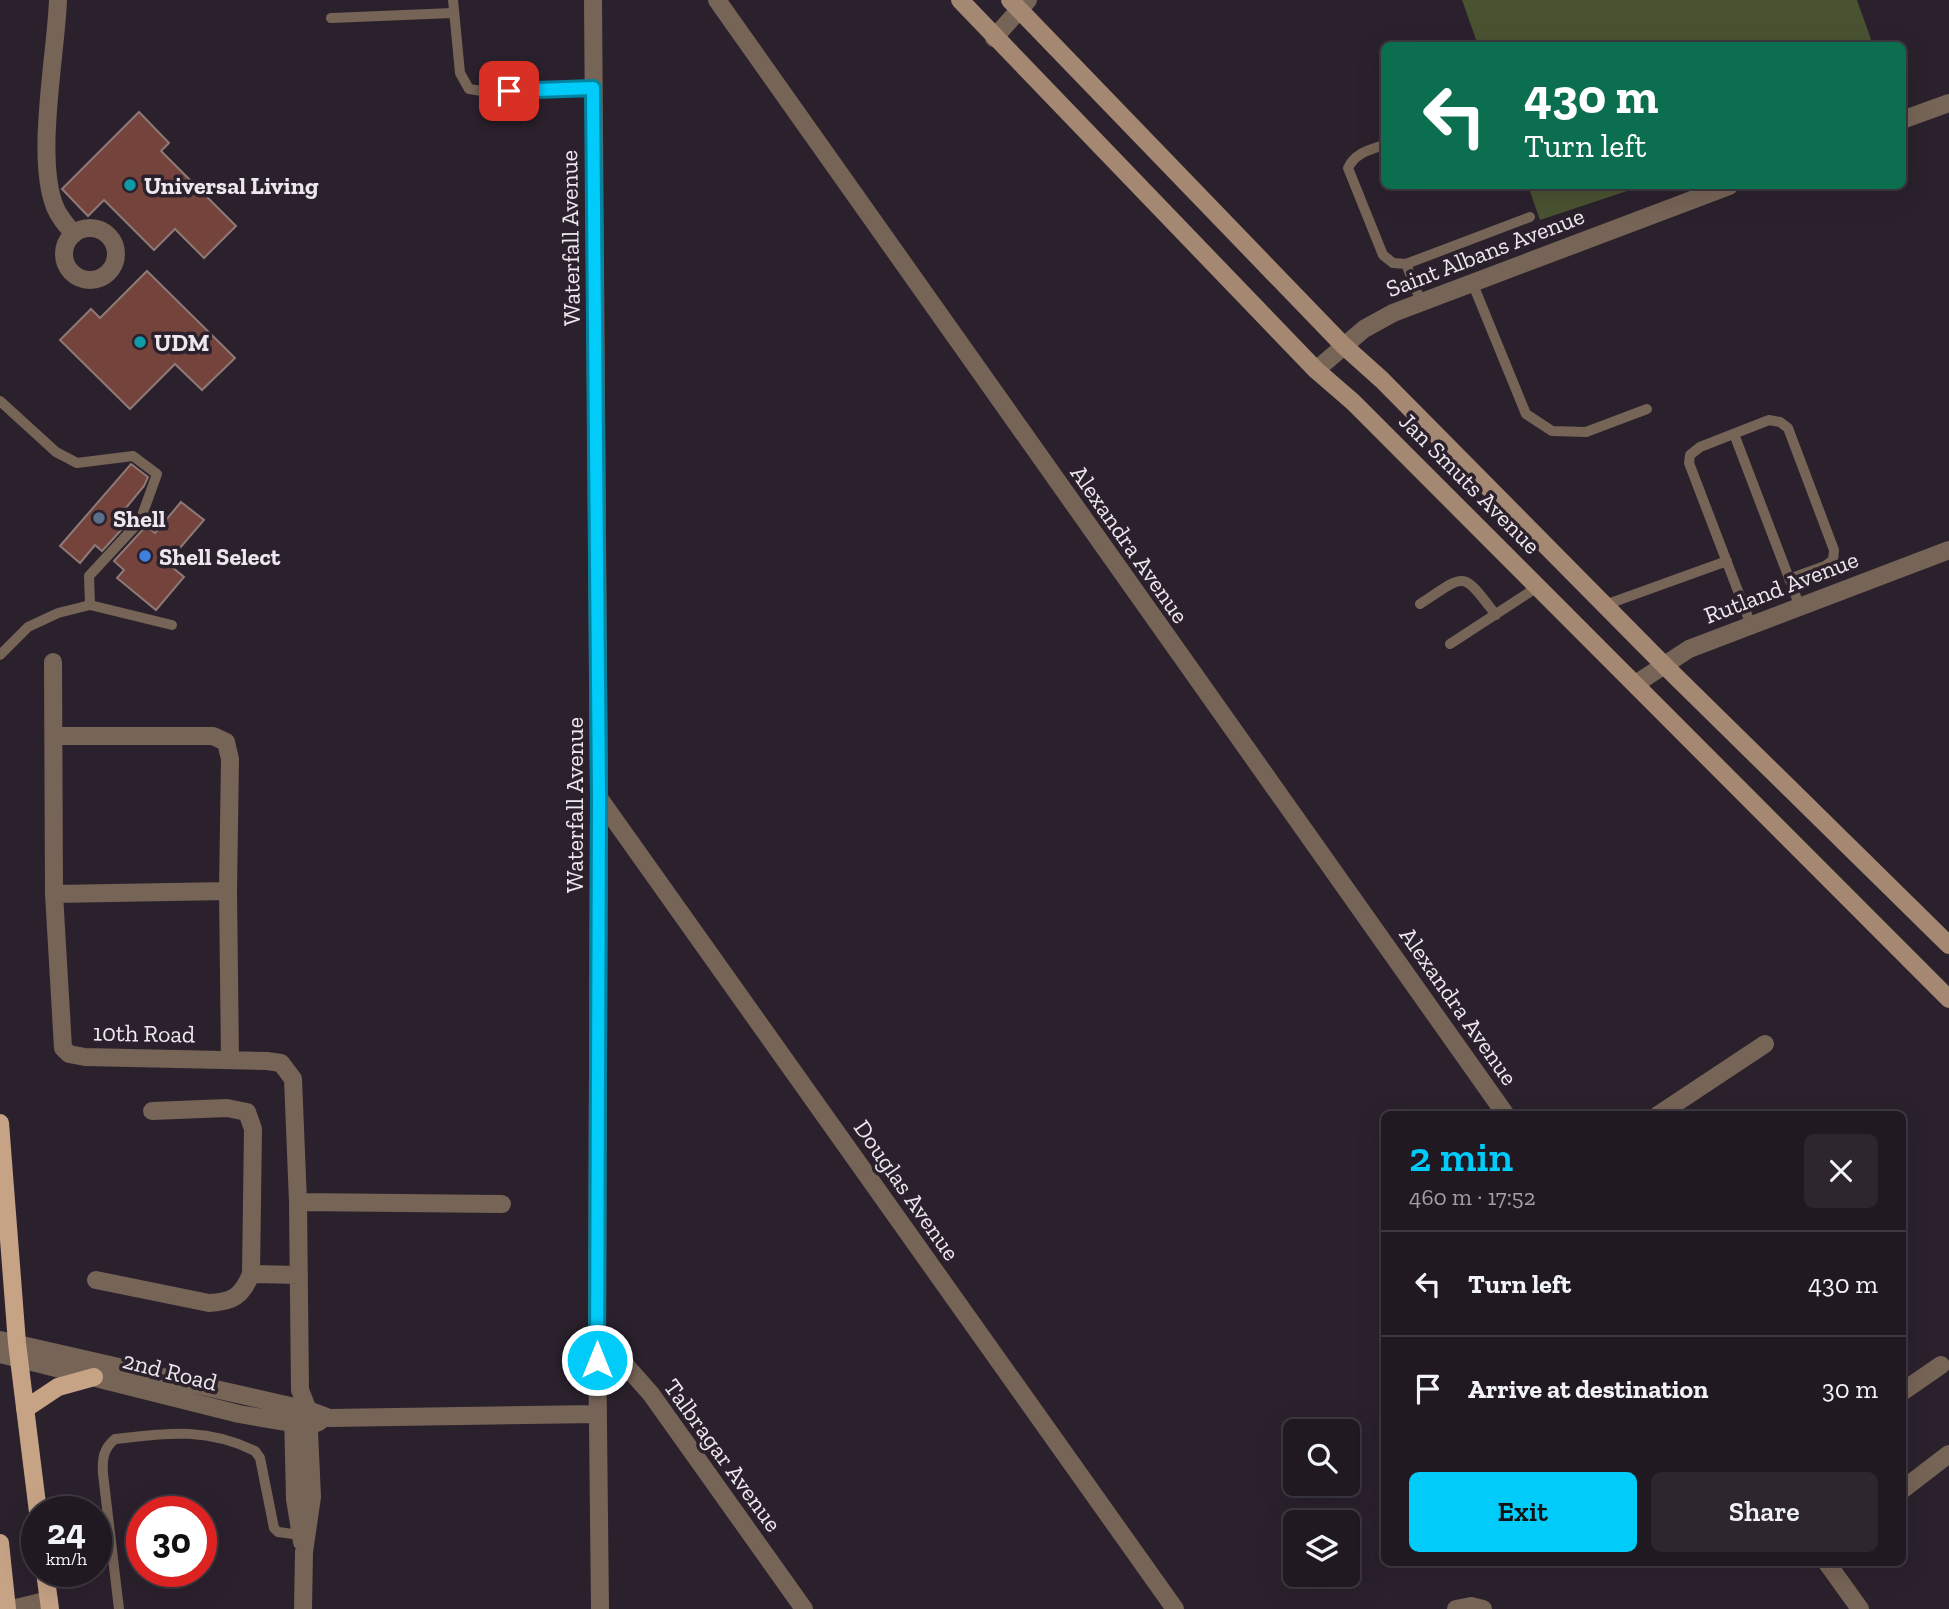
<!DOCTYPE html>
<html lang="en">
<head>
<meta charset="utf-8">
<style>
	:root { --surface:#201922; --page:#2d262f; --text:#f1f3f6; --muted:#a2a0a5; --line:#3d3840; --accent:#01cbf9 }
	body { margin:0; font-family:"Zilla Slab",serif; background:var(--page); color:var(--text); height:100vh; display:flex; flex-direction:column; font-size:26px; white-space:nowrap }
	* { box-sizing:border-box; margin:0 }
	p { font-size:23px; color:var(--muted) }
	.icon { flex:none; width:38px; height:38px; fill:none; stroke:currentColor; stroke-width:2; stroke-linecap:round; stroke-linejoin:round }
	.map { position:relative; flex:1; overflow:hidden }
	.drawer { position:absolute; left:1381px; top:1111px; width:525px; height:455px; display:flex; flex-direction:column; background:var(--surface); border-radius:10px; box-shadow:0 7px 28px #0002,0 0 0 2px var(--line) }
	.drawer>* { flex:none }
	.guide { position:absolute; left:1381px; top:42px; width:525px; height:147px; border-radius:10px; box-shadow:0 7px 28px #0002,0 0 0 2px var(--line); background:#0b6e4f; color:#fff; overflow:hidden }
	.controls { position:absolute; left:1283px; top:1419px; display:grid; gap:14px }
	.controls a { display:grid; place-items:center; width:77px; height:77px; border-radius:10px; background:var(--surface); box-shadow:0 7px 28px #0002,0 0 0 2px var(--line); font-size:35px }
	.speed { position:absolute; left:21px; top:1496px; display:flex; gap:14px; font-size:35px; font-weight:700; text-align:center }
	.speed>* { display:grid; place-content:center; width:91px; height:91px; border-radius:50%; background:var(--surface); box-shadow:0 7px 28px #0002,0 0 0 2px var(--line); line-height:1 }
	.speed small { font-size:18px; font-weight:400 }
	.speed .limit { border:10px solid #d22; background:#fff; color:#111 }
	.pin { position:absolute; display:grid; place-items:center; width:60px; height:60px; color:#fff; margin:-30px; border-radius:14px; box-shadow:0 4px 10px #0006 }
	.me { position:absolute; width:77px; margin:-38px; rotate:0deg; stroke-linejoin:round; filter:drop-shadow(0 0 5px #0008) }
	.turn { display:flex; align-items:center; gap:24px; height:147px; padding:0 28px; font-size:32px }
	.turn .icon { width:91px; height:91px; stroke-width:2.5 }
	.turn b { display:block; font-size:49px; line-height:60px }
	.round { display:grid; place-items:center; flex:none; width:74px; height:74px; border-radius:10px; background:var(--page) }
	.head { display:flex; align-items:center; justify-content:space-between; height:119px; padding:0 28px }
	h1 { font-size:42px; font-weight:600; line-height:52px; color:var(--accent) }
	.primary-button { display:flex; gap:14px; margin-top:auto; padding:14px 28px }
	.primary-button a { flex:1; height:80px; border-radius:10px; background:var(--accent); color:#111; font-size:28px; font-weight:600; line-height:80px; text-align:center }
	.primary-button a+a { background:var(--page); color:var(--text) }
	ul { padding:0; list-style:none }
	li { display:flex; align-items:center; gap:21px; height:105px; padding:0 28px; border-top:2px solid var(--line) }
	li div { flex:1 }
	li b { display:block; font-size:26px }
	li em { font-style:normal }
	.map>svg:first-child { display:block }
	.green { fill:#495231 }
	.building { fill:#73433c; stroke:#8e7976; stroke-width:2 }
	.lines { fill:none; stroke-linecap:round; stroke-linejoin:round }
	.service { stroke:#766456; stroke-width:10 }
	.minor { stroke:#766456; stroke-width:18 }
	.secondary { stroke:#a48871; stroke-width:18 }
	.primary { stroke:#c7a386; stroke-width:18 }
	.route-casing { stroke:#0184a2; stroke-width:18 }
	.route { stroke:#01cbf9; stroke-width:12 }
	.culture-dot { fill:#0f9aa8; stroke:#2b212d; stroke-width:2.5 }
	.service-dot { fill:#5c6f8a; stroke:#2b212d; stroke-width:2.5 }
	.shop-dot { fill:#3f7fe0; stroke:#2b212d; stroke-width:2.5 }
	.labels { text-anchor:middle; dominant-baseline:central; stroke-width:7; stroke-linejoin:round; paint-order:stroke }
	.poi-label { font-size:24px; font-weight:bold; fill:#eee7ef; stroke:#2b212d; text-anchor:start }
	.street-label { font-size:24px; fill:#eee7ef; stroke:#2b212d }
</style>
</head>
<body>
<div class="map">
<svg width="1949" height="1609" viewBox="0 0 1949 1609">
	<rect width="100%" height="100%" fill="#2b212d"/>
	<path class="green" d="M1462 0H1857L1873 45H1478Z
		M1528 186H1642L1540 220Z"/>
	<path class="building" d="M139 112 169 143 161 151 236 226 204 258 175 229 154 250 104 200 88 216 62 189Z
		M147 271 235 358 202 390 175 364 130 409 60 340 91 309 100 318Z
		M131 464 148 477 144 486 125 509 133 517 102 551 95 545 80 563 60 546Z
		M181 502 204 520 167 563 184 577 156 610 117 578 124 570 114 561 146 526 155 533Z"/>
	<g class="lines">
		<path class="service" d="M453 0 460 73 469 89 495 93 523 89 593 88
			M331 18 453 13
			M1384 145C1369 150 1355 153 1348 168L1383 255 1393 263 1406 264
			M1472 282 1526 414 1552 431 1586 432 1647 409
			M1421 302 1406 264 1530 217
			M0 401 56 452 77 463 133 456 157 474 140 521 89 576 90 605 58 613 28 627 0 655
			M1734 434 1800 607
			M1420 604C1467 573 1461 570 1496 615
			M90 605 172 625
			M1605 605 1727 561
			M1751 625 1689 463 1690 455 1700 447 1769 420 1780 422 1788 428 1834 550 1833 560 1825 566 1789 579
			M1450 644 1539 586
			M119 1609 103 1474C102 1459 103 1449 115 1439 167 1433 206 1427 255 1451L260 1458 274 1528 278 1532 300 1535"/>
		<path class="minor" d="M58 0C56 55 35 158 55 207 59 217 66 225 74 234
			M593 0 599 798 597 1333 600 1609
			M717 0 1506 1115
			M994 38 1028 0
			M1902 120 1949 103
			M64 254a26 26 0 1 1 52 0a26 26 0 1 1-52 0Z
			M1316 370 1364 329 1393 313 1729 186
			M53 662 54 894 63 1048 69 1054 85 1057 267 1061 281 1063 293 1079 298 1202 300 1390 308 1410 312 1497 304 1552 303 1609
			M1637 683 1689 649 1949 550
			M54 736H213L226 742 230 759 228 891 230 1059
			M599 798 1175 1609
			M54 894 228 891
			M152 1111 227 1108 247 1112 253 1129 251 1274
			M1658 1115 1765 1044
			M298 1202 502 1204
			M96 1280 209 1303C233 1302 242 1296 251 1274L299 1275
			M597 1333 651 1394 804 1609
			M0 1340 308 1410 329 1418 598 1414
			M0 1354 239 1414 309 1426 319 1422
			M1902 1392 1941 1365
			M293 1413 295 1499 302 1542
			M1902 1490 1949 1454
			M1827 1563 1860 1609
			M12 1609 49 1600
			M1456 1609 1471 1606 1483 1609"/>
		<path class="secondary" d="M960 0 1316 370 1353 402 1949 999
			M1010 0 1343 345 1382 380 1663 664 1949 945"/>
		<path class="primary" d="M0 1123 17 1343 38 1512
			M25 1409 58 1387 94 1377
			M0 1543 7 1609
			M45 1572 50 1609"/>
	</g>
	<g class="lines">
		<defs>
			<path id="route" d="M509 91 593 88 599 799 597 1360"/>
		</defs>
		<use href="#route" class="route-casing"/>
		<use href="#route" class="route"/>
	</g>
	<g class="culture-dot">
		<circle cx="130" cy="185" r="7"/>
		<circle cx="140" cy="342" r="7"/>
	</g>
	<circle class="service-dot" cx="99" cy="518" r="7"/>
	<circle class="shop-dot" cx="145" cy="556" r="7"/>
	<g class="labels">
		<g class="poi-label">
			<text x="144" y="185">Universal Living</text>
			<text x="154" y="342">UDM</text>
			<text x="113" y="518">Shell</text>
			<text x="159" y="556">Shell Select</text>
		</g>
		<g class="street-label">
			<text transform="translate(570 238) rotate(-91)">Waterfall Avenue</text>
			<text transform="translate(1485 252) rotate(-21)">Saint Albans Avenue</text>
			<text transform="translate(1470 483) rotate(45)">Jan Smuts Avenue</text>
			<text transform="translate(1130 544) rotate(55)">Alexandra Avenue</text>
			<text transform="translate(1781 587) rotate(-21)">Rutland Avenue</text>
			<text transform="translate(574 805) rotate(-90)">Waterfall Avenue</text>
			<text transform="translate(1459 1006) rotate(55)">Alexandra Avenue</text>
			<text transform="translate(144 1033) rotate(1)">10th Road</text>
			<text transform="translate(907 1190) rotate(55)">Douglas Avenue</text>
			<text transform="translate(170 1371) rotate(14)">2nd Road</text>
			<text transform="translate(723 1455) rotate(54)">Talbragar Avenue</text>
		</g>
	</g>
</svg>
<div class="controls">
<a><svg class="icon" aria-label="search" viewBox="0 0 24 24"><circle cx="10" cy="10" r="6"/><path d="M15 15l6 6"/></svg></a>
<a><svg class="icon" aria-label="layers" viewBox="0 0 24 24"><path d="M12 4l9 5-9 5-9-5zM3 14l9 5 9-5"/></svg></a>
</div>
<div class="speed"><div>24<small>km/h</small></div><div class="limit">30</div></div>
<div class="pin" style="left:509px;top:91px;background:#d93025"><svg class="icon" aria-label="arrive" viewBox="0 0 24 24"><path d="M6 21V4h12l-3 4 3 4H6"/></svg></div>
<svg class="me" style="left:597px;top:1360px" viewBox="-20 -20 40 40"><circle r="17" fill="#01cbf9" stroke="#fff" stroke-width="3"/><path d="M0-11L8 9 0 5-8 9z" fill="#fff"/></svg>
<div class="guide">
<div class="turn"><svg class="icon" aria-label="left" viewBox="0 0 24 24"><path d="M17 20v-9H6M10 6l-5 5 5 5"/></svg><div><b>430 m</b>Turn left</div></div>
</div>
<section class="drawer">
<div class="head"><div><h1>2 min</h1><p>460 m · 17:52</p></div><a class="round"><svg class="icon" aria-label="close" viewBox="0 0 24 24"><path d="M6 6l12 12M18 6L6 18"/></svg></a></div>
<ul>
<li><svg class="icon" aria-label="left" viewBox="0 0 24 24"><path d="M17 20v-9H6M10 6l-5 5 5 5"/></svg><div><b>Turn left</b></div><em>430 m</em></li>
<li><svg class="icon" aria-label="arrive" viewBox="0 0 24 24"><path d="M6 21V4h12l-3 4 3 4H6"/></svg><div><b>Arrive at destination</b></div><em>30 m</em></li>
</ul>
<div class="primary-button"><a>Exit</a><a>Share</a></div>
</section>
</div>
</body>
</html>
